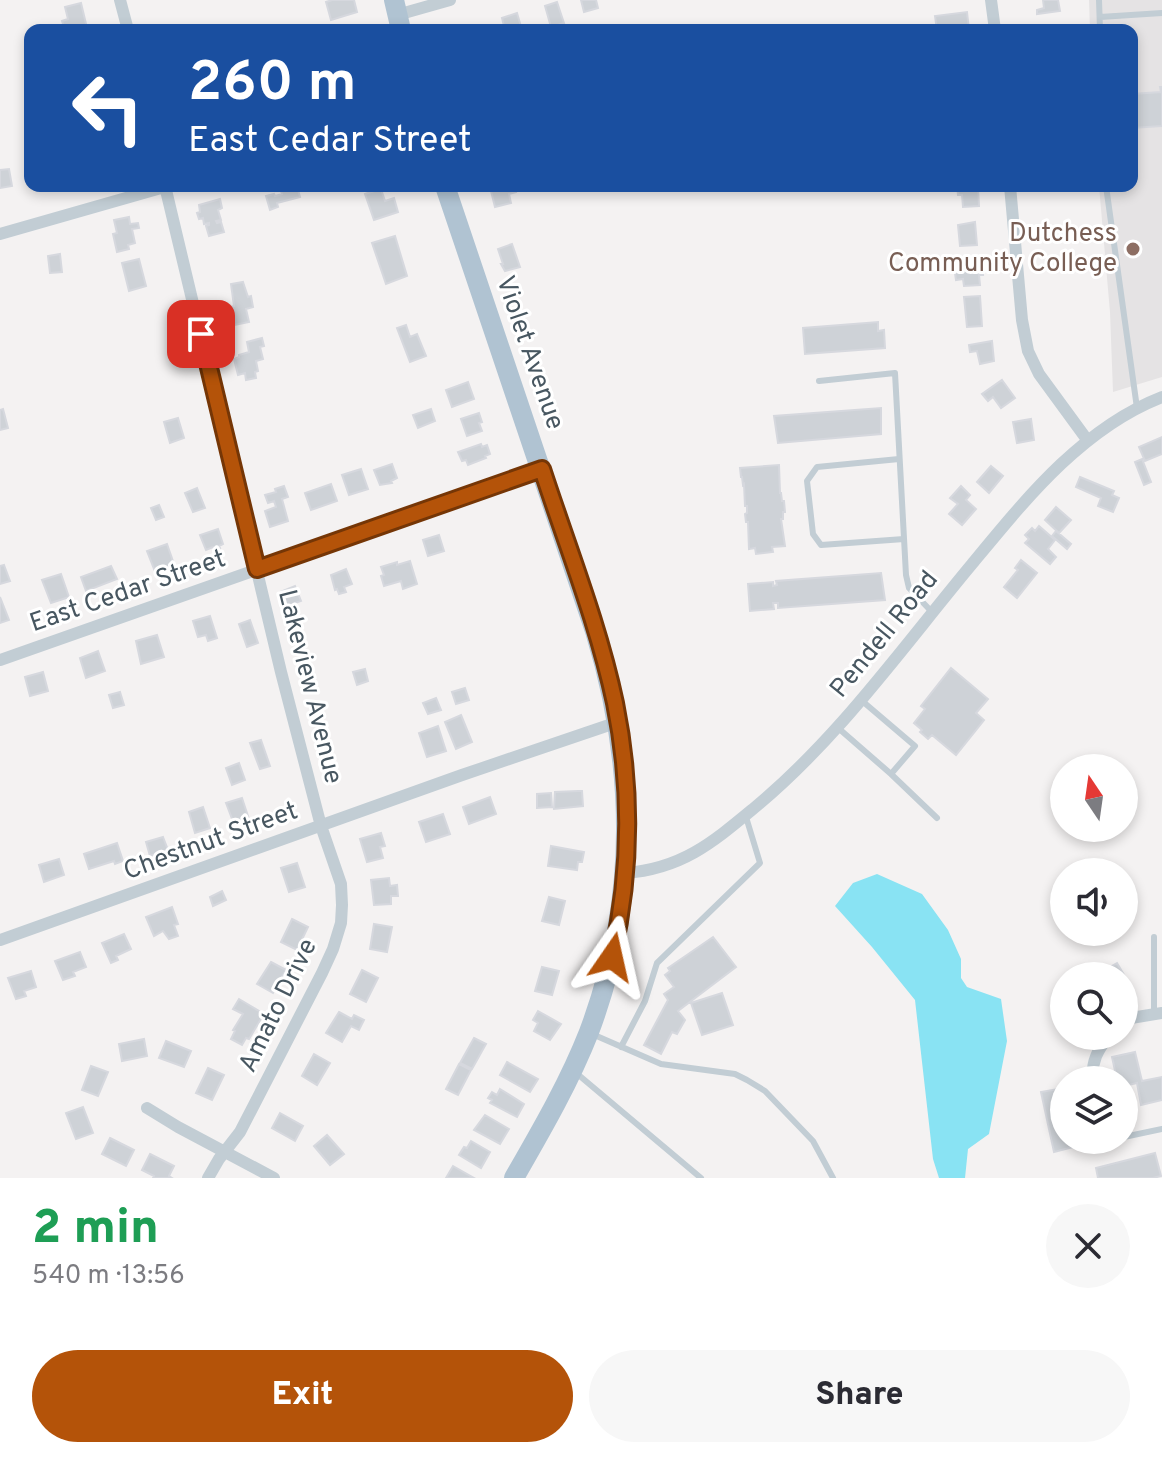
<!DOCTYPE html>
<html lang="en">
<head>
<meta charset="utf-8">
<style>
	:root { --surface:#fff; --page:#f7f7f7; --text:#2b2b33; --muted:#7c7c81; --accent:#b45309 }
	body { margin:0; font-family:Overpass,sans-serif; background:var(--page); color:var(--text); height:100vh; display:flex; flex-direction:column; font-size:30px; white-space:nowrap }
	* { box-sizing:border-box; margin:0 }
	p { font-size:26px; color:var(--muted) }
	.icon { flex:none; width:44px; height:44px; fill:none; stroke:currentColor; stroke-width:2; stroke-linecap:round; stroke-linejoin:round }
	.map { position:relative; height:1178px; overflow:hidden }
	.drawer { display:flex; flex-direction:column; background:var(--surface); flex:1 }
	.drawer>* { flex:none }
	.top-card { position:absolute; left:24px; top:24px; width:1114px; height:168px; border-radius:16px; box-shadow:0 4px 12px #0003; background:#1a4fa0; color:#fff; overflow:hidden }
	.needle { width:52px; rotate:347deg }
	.tools { position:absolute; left:1050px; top:754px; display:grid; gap:16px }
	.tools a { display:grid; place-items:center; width:88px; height:88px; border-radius:50%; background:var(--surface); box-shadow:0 4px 12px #0003; font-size:40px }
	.pin { position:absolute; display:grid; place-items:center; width:68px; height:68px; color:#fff; margin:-34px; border-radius:16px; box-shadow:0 4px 12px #0006 }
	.me { position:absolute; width:88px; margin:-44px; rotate:11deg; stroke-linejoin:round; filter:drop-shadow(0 0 6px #0008) }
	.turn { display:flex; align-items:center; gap:28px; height:168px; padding:0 32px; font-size:36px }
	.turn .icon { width:104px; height:104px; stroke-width:2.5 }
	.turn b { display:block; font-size:56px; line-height:68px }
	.round { display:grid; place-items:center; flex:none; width:84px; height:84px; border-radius:42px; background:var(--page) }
	.summary { display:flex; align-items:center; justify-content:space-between; height:136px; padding:0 32px }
	h1 { font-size:48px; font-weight:800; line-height:60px; color:#1e9e55 }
	.cta { display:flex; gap:16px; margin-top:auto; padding:16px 32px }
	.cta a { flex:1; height:92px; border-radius:48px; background:var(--accent); color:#fff; font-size:32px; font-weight:800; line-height:92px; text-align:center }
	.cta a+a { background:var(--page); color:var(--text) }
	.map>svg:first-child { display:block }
	.education { fill:#e5e3e4 }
	.water { fill:#89e3f3 }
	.building { fill:#ced2d7; stroke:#d6d8de; stroke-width:2 }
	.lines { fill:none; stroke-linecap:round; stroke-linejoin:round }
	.service { stroke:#c2cdd4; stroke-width:6 }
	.minor { stroke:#c2cdd4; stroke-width:12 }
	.primary { stroke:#b0c3d2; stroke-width:20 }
	.route-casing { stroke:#753606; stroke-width:20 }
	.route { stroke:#b45309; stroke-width:14 }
	.education-dot { fill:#8d6e63; stroke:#fff; stroke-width:3 }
	.labels { text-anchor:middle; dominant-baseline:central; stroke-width:6; stroke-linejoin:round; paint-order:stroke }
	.education-label { font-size:26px; fill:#785e54; stroke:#fff; text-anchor:end }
	.street-label { font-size:26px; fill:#485761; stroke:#fff }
</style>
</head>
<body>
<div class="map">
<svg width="1162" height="1178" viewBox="0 0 1162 1178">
	<rect width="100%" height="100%" fill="#f4f2f2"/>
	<path class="education" d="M1089 0H1162V377L1113 392 1110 312 1099 186H1132V30H1090Z"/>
	<path class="water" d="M877 874 922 894 948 930 961 959V978L967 987 1001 999 1007 1041 989 1134 968 1149 965 1178H939L933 1159 915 1000 872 947 835 906 853 883Z"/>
	<path class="building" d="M332 0H354L357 12 331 20 326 2Z
		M581 0H596L598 8 584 12Z
		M1043 0H1058L1060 11 1037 14V10L1044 8Z
		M557 2 564 23 551 27 545 6Z
		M81 3 87 28 71 30 70 26 64 27 62 21 68 19 65 7Z
		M967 12 969 30H937L935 16Z
		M517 13 522 30H505L502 18Z
		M1160 87H1162V126L1132 128V94L1161 92Z
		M9 169 12 186 0 188V170Z
		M279 186H297L300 197 277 203 278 207 270 210 266 196 274 194 275 196 282 194Z
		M495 186H514L516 192 509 194 511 203 495 207 490 187Z
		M957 186H978L979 206 963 207 962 195H958Z
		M381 189 385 201 394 198 398 212 374 220 365 194Z
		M220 199 222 208 218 210 221 220 216 221 217 223 221 222 224 232 209 236 206 226 209 225V223L204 224 203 218 199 219 197 213 200 212 199 205Z
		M129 217 130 224 138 223 139 228 132 229 135 243 128 245 129 249 117 252 113 234 117 233 114 220Z
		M975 222 977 245 960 246 958 225Z
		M395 236 407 276 386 284 372 243Z
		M512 244 520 267 505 271 501 264H503L498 249Z
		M60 254 62 272 50 273 48 256Z
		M978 257V264L982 263 983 275H979L980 285 964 286 963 279 956 280 955 273H952L951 267H954V259Z
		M139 259 146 286 129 291 122 263Z
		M243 282 248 297 251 296 253 307 246 309 249 322 234 325 230 307 234 306 231 284Z
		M980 296 982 326 967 327 964 297Z
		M878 322V331L884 330 885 348 805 354 803 328Z
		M406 325 410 337 417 334 426 356 410 362 397 328Z
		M262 338 264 346 260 347 263 359 256 361 258 371 255 372 256 378 246 380 245 373 238 375 234 359 239 357V355L249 352 247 342Z
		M992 341 994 361 980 364 977 351 970 352 969 345Z
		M1002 380 1015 398 1001 408 993 397 988 401 982 394Z
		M468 382 474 399 452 407 446 390Z
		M881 408V434L778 443 774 416Z
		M3 409 8 428 0 430V410Z
		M431 409 435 421 418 428 413 415Z
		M479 413 482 422 479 423 482 431 467 436 461 419Z
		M178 418 184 438 170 443 164 422Z
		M1031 419 1034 440 1017 443 1013 422Z
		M1162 437V454L1145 461 1139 447Z
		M481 444 482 447 487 445 490 454 485 456 486 458 468 465 466 460 462 461 458 452Z
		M1142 459 1151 482 1144 485 1135 462Z
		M392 464 397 478 391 481 392 483 380 485 374 470Z
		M779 465 780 493H781L782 501H784L785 512H783V519H781L785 546 772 547 773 552 756 554 755 548 749 549 748 522H746L745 514 747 513V506H745L744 484 743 485 742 477H741L740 468Z
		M991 466 1003 476 989 493 977 482Z
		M361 469 368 489 349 495 342 475Z
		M1080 477 1114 491 1112 495 1119 498 1113 512 1098 506 1101 498 1076 487Z
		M331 484 337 501 311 510 305 493Z
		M284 486 288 497 282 499 288 521 270 527 265 511 276 507 274 501 268 503 265 495 276 492 275 489Z
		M961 486 970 495 966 500 976 509 962 525 949 514 958 504 950 498Z
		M197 488 205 508 193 512 185 493Z
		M159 505 164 517 156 520 151 508Z
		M1056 507 1071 520 1059 533 1045 520Z
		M1039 526 1055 540 1048 549 1056 557 1050 564 1025 543 1029 539 1025 535 1032 528 1035 531Z
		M218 529 223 544 219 546 220 548 214 550 213 547 206 550 200 535Z
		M1056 531 1071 544 1067 549 1052 536Z
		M439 535 444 551 428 556 423 540Z
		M167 544 175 567 156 574 147 551Z
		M1021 560 1037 573 1017 598 1004 587 1018 570 1015 568Z
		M410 561 417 584 403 589 401 581 384 586 381 576 384 575 381 567 397 562V565Z
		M4 565 10 581 0 584V566Z
		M111 566 117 579 86 591 81 577Z
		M346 569 352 584 344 587 346 592 339 594 337 589 335 590 331 575Z
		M881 573 885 600 778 608V603H773L774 609 750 611 748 584 773 582V586L777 585 776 581Z
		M61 574 69 597 51 603 42 580Z
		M295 586 301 601 284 607 280 592Z
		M0 597 9 620 0 623Z
		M210 616 217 638 208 641 206 635 198 637 193 621Z
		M250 620 258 643 247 647 239 624Z
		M157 635 164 657 141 664 136 641Z
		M98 651 105 671 86 678 80 658Z
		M951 668 988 699 976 713 984 720 956 755 932 735 928 739 920 732 922 730 914 723 925 709 921 706Z
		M365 669 368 681 357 685 353 672Z
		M43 672 48 691 30 696 25 677Z
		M465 688 469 700 456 704 452 692Z
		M120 692 124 705 113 708 109 695Z
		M436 698 441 710 428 714 423 703Z
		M461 715 472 742 456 749 445 722Z
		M438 726 446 751 427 757 419 733Z
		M261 740 270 766 260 769 250 743Z
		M239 763 245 780 232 785 226 768Z
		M578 791H582L583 806 554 809 555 792Z
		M551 793 552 807 537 808V794Z
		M490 797 496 814 469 824 463 807Z
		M242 798 249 819 234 824 226 803Z
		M203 807 210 828 195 833 189 812Z
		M443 814 450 834 426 842 419 822Z
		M381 833 385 846 380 847 383 858 367 862 360 839Z
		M163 837 168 850 150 856 146 842Z
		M117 843 123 861 115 864 114 861 89 869 84 854Z
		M551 846 584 852 582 862H578L577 870 548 866Z
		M59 859 64 875 44 882 39 865Z
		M297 863 305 887 289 892 281 868Z
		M389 878 390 886 397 885 398 896H391V904L374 905 371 880Z
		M222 891 226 900 213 906 210 897Z
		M549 897 565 901 559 925 542 921Z
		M172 907 178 924 174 925 178 936 169 939 163 931 154 936 146 917Z
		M292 919 308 927 297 950 281 942Z
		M374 924 392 927 387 952 370 949Z
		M124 934 131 949 116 956 118 960 111 963 102 943Z
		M713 937 736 967 678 1011 685 1020 677 1034 672 1032 661 1054 644 1045 668 1000 664 994 674 987 665 975 670 971 668 968Z
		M80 952 86 967 73 972 75 976 63 980 55 961Z
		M271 962 286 970 273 993 257 984Z
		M1117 963 1130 985 1124 988V976H1094Z
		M542 967 559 971 552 995 535 991Z
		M362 970 378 978 366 1002 350 994Z
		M31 971 36 987 24 991 26 996 16 999 8 978Z
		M722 993 733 1025 702 1035 691 1003Z
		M239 999 264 1014 249 1039 246 1038 242 1045 231 1039 235 1031 233 1030 243 1014 233 1009Z
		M538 1011 561 1024 550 1040 534 1031 538 1023 533 1020Z
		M339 1012 352 1019 354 1015 364 1020 359 1030 351 1026 342 1042 326 1033Z
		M474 1038 486 1044 472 1069 460 1063Z
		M144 1039 147 1056 122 1061 119 1044Z
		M166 1041 191 1051 184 1067 159 1058Z
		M1135 1052 1142 1081 1162 1077V1100L1141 1105 1137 1083 1124 1086V1080H1117L1112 1057Z
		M314 1054 330 1063 317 1085 302 1076Z
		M507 1062 538 1079 530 1092 500 1075Z
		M459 1064 471 1070 458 1095 446 1089Z
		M91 1066 108 1072 98 1096 82 1090Z
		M208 1068 224 1075 212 1100 196 1093Z
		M1064 1088V1140H1076L1077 1146 1054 1152 1041 1092Z
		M500 1089 524 1104 517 1117 490 1103 492 1100 488 1098 492 1092 497 1095Z
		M83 1107 93 1133 76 1139 66 1113Z
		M280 1113 303 1126 295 1141 272 1128Z
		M485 1115 509 1129 500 1144 474 1130Z
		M327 1135 344 1154 330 1165 314 1146Z
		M110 1138 134 1150 126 1166 102 1154Z
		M471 1141 490 1152 481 1168 459 1155 464 1147 467 1148Z
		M1155 1153 1161 1176 1153 1178H1098L1096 1168Z
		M150 1154 174 1166 169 1176 172 1178H153L154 1176 142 1170Z
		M453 1166 474 1178H446Z"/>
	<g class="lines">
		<path class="service" d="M1099 0 1100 30
			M1100 17 1162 13
			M1106 186 1137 408
			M819 381 895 373 906 575 909 588 932 612
			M899 459 817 467 807 481 813 534 821 545 904 539
			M837 727 891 774 915 746 861 700
			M891 774 937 818
			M1154 937V1014
			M592 1034 661 1064 735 1074 747 1080 765 1091 813 1141 833 1178
			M621 1047 645 1001 657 963 760 863 746 817
			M575 1072 701 1178
			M1124 1137 1162 1129"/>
		<path class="minor" d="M120 0 128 30
			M991 0 995 30
			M397 15 450 0
			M165 186 281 672 321 826 341 884 342 905 341 923 333 949 322 973 240 1132 219 1159 208 1178
			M1010 186 1022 320 1028 351 1039 374 1088 441
			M0 234 168 186
			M0 660 542 469
			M625 873C681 869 712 843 753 809 838 739 902 648 972 564 1025 500 1082 428 1162 397
			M0 940 462 775 618 722
			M1124 1023 1131 1018 1162 1013
			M1093 1080C1091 1062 1098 1049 1109 1036
			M147 1108 178 1127 274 1178
			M1107 1140V1141"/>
		<path class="primary" d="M394 0 401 30
			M445 186 595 631C636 765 639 899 589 1032 569 1083 541 1131 514 1178"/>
	</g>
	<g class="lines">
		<defs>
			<path id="route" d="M201 334 257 569 542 469C567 546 598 623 615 703 632 787 631 874 612 957"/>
		</defs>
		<use href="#route" class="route-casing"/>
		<use href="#route" class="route"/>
	</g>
	<circle class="education-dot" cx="1133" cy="249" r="8"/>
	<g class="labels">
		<g class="education-label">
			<text x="1117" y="234">Dutchess<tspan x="1117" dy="30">Community College</tspan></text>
		</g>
		<g class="street-label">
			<text transform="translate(529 353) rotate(71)">Violet Avenue</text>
			<text transform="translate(128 592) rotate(-19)">East Cedar Street</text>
			<text transform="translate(885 635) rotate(-51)">Pendell Road</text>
			<text transform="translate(309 687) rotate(76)">Lakeview Avenue</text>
			<text transform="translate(211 842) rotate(-20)">Chestnut Street</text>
			<text transform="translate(279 1006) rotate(-64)">Amato Drive</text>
		</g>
	</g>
</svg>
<div class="tools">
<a><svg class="needle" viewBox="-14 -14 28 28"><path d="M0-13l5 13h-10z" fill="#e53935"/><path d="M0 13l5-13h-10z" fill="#7c7c81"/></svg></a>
<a><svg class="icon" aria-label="sound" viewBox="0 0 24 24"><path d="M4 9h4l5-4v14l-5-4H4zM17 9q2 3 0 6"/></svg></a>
<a><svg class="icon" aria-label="search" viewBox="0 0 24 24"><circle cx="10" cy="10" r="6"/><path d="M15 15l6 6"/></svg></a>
<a><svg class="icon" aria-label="layers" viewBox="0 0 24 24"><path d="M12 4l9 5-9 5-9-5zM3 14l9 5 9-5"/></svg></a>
</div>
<div class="pin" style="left:201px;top:334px;background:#d93025"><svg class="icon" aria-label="arrive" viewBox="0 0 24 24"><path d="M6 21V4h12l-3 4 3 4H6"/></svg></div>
<svg class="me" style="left:612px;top:957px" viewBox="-20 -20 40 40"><path d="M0-17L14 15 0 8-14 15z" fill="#b45309" stroke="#fff" stroke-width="4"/></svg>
<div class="top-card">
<div class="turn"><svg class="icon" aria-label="left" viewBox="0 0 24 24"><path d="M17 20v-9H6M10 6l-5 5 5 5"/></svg><div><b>260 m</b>East Cedar Street</div></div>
</div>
</div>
<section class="drawer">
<div class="summary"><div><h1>2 min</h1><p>540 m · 13:56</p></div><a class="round"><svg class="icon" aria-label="close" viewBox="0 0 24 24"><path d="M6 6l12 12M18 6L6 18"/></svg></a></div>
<div class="cta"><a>Exit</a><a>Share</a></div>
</section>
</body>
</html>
